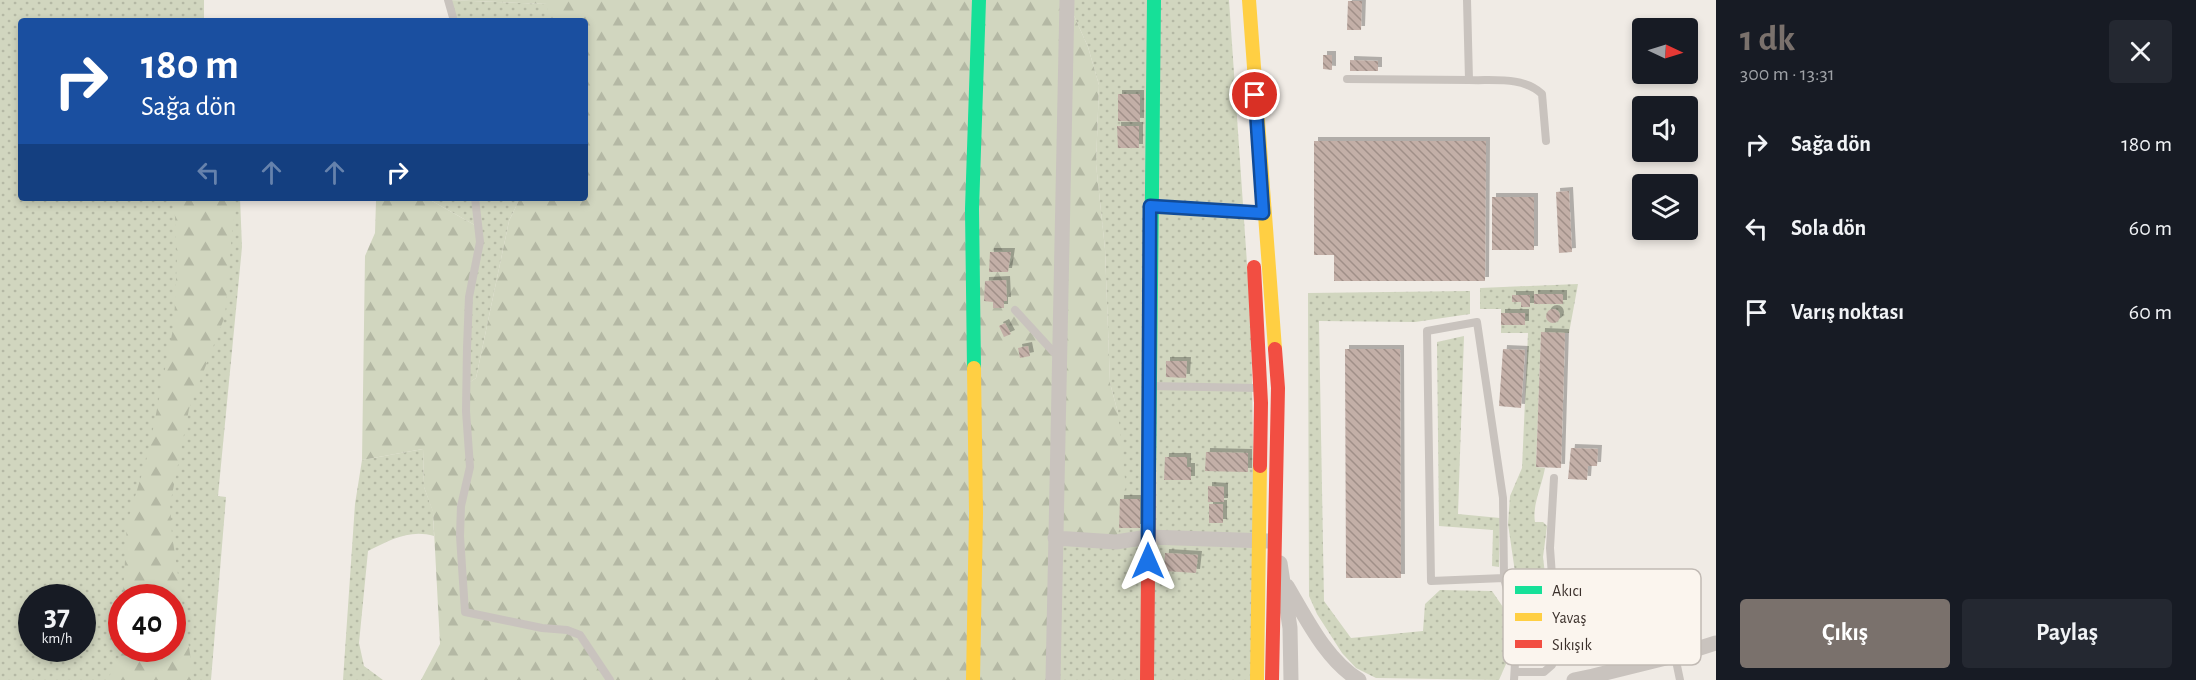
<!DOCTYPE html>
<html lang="tr">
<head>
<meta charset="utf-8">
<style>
	:root { --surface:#171b24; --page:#242831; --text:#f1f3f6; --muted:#9ea1a6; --accent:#7a716c }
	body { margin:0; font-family:"Alegreya Sans",sans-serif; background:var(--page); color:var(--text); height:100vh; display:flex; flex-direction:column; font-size:22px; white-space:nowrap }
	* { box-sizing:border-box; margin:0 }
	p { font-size:20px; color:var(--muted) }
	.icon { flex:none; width:33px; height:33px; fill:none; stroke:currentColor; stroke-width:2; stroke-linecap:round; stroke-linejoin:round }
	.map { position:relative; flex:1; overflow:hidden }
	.side { display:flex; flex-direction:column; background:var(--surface); width:480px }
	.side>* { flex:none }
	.banner { position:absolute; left:18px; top:18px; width:570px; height:183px; border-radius:6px; box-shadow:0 3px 9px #0003; background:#1a4fa0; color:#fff; overflow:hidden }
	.needle { width:39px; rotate:94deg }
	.fabs { position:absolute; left:1632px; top:18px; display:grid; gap:12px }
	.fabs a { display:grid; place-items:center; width:66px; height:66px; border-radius:6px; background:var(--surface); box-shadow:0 3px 9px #0003; font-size:30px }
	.speed { position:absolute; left:18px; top:584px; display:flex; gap:12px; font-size:30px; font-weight:700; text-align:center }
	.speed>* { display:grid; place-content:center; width:78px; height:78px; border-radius:50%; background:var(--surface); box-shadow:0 3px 9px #0003; line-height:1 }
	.speed small { font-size:15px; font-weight:400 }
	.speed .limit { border:9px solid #d22; background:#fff; color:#111 }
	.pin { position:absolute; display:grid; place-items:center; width:51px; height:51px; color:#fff; margin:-26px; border:3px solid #fff; border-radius:50%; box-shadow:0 2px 6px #0007 }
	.me { position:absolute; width:66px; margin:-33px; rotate:0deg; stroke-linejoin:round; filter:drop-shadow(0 0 4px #0008) }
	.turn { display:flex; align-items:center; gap:21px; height:126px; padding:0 24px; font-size:27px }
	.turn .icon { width:78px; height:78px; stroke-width:2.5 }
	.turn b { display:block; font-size:42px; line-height:51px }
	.lanes { display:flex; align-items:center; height:57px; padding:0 24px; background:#0003; justify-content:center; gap:30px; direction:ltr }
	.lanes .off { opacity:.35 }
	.round { display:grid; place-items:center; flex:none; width:63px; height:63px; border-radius:6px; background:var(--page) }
	.headline { display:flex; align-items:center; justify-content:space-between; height:102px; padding:0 24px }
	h1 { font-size:36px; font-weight:600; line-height:45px; color:var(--accent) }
	.button { display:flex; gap:12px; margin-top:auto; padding:12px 24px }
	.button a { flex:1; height:69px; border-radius:6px; background:var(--accent); color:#fff; font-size:24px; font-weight:600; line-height:69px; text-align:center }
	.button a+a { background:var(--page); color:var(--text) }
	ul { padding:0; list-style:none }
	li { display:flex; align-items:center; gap:18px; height:84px; padding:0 24px }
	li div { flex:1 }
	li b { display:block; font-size:22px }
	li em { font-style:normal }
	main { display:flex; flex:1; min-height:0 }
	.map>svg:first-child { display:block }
	.grass { fill:url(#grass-dots); fill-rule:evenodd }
	.forest { fill:url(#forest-firs) }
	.building { fill:url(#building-back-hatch); filter:url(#shadow) }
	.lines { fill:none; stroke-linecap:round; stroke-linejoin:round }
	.lane { stroke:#c9c3be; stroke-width:8 }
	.street { stroke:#c9c3be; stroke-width:15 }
	.fast { stroke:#16e098; stroke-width:14 }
	.slow { stroke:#ffcf43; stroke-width:14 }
	.jam { stroke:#f24e42; stroke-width:14 }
	.route-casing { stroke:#114b97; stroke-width:15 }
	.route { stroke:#1a73e8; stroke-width:10 }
	.key { fill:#fbf5ee; stroke:#c1bab4; stroke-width:1.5 }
	.key-label { font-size:16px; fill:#3b302b }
</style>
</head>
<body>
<main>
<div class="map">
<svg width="1716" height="680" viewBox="0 0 1716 680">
	<defs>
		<pattern id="grass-dots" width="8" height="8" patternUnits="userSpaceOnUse" patternTransform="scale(1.5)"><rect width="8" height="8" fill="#d1d6bf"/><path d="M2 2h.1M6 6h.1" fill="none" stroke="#b4b8a4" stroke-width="1.8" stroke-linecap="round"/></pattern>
		<pattern id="forest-firs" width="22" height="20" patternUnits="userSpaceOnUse" patternTransform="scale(1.5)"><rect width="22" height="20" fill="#d1d6bf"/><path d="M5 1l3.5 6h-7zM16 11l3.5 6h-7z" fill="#b4b8a4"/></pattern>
		<pattern id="building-back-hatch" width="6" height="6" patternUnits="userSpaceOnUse" patternTransform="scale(1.5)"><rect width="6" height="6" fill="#c3afa7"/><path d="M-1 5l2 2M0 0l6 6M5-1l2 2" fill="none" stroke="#a08f88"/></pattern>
		<filter id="shadow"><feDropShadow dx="4" dy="-4" stdDeviation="0" flood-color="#0004"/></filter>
	</defs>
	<rect width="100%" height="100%" fill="#f0ebe5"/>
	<path class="grass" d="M0 0H204V21H21V198H240L242 247 218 496 226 497 211 680H0ZM32 597H82V648H32ZM122 597H172V648H122Z
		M448 0 548 4V21H454Z
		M1067 0H1229L1251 322 1257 680H1054L1055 538 1115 542 1119 528 1118 413 1110 383 1105 249 1096 164 1099 85 1088 47Z
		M453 198H520L509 221 476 378 466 385 467 348 480 228 432 201Z
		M1578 284 1569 333H1541L1536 467 1545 468C1542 485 1532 506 1535 522H1543L1547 526 1543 557 1553 643 1550 655 1534 662 1527 654 1508 524 1510 496 1522 468 1528 333H1501V309H1480V288Z
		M1470 291V314L1415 322 1319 321 1324 601 1351 638 1423 631 1425 604 1440 590 1492 591 1505 610 1506 664 1499 680 1376 678 1356 668 1342 653 1317 614 1309 596 1308 293Z
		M1464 336 1458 514 1500 518 1499 567 1492 566 1493 530 1439 526 1437 342Z
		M423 449 424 487 433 511 434 536C410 529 390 540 368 551L359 643 364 666 383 680H343L355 504 362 460Z"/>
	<path class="forest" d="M448 0H1067L1088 47 1099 85 1096 164 1105 249 1110 383 1118 413 1127 498 1116 542 1055 538 1053 680H421L440 644 433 512 424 487 423 449 362 460 365 256 375 233 376 201H432L480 228 472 273 467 384 476 378 509 221 520 198H585V21H548L547 4Z
		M174 198H235L225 316 189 409 170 505 172 535 194 680H107L125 648H172V597H123L127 523 148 454 174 324 177 257Z"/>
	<path class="building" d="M1348 1H1362L1361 30H1347Z
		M1323 55H1332V70L1323 69Z
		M1350 60 1378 61V71H1350Z
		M1118 94H1140V122L1118 121Z
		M1117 126H1139V148H1118Z
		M1314 141H1486L1485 281H1334V255H1314Z
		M1569 191 1572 252 1559 253 1556 192Z
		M1492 197H1534V250H1492Z
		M990 252H1011L1008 272H989Z
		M1006 280 1007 301H1004V308H993V302L984 301 985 281Z
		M1534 294H1563V304H1534Z
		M1512 295H1530V307H1521V302H1512Z
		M1546 316a7 7 0 1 1 14 0a7 7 0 1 1-14 0Z
		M1501 313H1525V325H1501Z
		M1005 323 1011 334 1004 337 999 326Z
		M1541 332 1565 333 1561 468 1536 467Z
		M1028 346 1030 356 1020 358 1018 348Z
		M1345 349H1400L1401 578H1346Z
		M1503 349 1525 350 1521 408 1499 406Z
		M1166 361H1187L1186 378 1166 377Z
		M1571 448 1598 449 1597 466H1588L1587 480 1568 479Z
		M1206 452 1248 453V472L1205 471Z
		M1165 457H1187V467H1191V480H1164Z
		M1208 486 1224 487V502H1208Z
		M1120 499H1140V528H1119Z
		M1209 504H1223V523H1209Z
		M1165 553 1198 555 1196 573 1164 571Z"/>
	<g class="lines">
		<path class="lane" d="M448 0 454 21
			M1467 0 1469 80C1493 81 1523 76 1542 94L1546 141
			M1347 79 1469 80
			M475 198 480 242 469 297 467 348 466 411 470 467 461 506 460 536 465 612 542 628 567 630 580 635 610 680
			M1154 207 1262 213
			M1015 310 1059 358
			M1150 386 1258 388
			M1504 578 1503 498 1477 322 1427 331 1431 581 1504 578C1514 612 1517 644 1514 680
			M1675 656 1680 680
			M1515 672H1544L1552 665 1557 645 1550 548 1554 478"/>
		<path class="street" d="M1055 538 1116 542 1148 537 1268 541
			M1280 563 1290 628 1291 680
			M1287 586C1306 618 1326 660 1359 680
			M1053 680 1067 0
			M1574 680 1593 676
			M1590 680 1593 676 1678 655 1716 643"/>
		<path class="fast" d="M974 368 972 209 979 0
			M1149 473 1154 0"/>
		<path class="slow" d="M1249 0 1275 349
			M973 680 976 513 974 368
			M1257 680 1260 466"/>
		<path class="jam" d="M1254 267 1261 403 1260 466
			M1147 680 1149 473
			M1272 680 1278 388 1275 349"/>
	</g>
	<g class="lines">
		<defs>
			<path id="route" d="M1148 561 1150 206 1263 213 1255 95"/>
		</defs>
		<use href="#route" class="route-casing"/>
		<use href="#route" class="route"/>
	</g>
	<rect x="1503" y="569" width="198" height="96" rx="9" class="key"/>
	<rect x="1515" y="586" width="27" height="8" fill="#16e098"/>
	<rect x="1515" y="613" width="27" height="8" fill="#ffcf43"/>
	<rect x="1515" y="640" width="27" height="8" fill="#f24e42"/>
	<g class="key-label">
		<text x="1552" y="596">Akıcı</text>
		<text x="1552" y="623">Yavaş</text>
		<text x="1552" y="650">Sıkışık</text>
	</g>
</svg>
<div class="fabs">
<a><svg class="needle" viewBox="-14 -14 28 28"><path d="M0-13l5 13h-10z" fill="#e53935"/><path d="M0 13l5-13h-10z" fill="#9ea1a6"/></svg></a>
<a><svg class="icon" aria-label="sound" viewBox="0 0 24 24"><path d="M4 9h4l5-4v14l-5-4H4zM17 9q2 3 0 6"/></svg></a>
<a><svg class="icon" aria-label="layers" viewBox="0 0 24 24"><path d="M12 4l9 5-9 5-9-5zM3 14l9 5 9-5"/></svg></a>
</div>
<div class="speed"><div>37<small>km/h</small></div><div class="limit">40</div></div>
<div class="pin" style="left:1255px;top:95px;background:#d93025"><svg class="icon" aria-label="arrive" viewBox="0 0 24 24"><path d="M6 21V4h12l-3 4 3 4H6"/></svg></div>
<svg class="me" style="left:1148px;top:561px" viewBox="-20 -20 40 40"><path d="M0-17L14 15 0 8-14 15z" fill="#1a73e8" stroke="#fff" stroke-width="4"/></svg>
<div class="banner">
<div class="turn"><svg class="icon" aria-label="right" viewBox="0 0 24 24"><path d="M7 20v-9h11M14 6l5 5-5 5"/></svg><div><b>180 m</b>Sağa dön</div></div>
<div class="lanes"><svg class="icon off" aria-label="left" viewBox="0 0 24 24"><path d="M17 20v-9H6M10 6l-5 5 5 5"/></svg><svg class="icon off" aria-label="ahead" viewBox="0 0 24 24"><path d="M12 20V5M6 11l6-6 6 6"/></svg><svg class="icon off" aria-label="ahead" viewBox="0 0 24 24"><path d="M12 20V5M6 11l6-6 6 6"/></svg><svg class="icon" aria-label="right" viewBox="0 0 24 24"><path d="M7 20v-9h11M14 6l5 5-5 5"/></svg></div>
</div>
</div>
<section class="side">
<div class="headline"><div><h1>1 dk</h1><p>300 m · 13:31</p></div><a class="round"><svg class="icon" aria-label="close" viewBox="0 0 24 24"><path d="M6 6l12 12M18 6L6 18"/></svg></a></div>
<ul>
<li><svg class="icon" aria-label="right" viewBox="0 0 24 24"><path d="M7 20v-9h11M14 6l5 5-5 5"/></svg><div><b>Sağa dön</b></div><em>180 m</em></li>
<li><svg class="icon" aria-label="left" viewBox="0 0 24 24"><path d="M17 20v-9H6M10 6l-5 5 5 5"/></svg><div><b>Sola dön</b></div><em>60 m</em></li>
<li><svg class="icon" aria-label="arrive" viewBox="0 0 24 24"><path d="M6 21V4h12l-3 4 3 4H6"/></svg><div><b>Varış noktası</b></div><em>60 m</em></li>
</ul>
<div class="button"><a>Çıkış</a><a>Paylaş</a></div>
</section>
</main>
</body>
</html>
